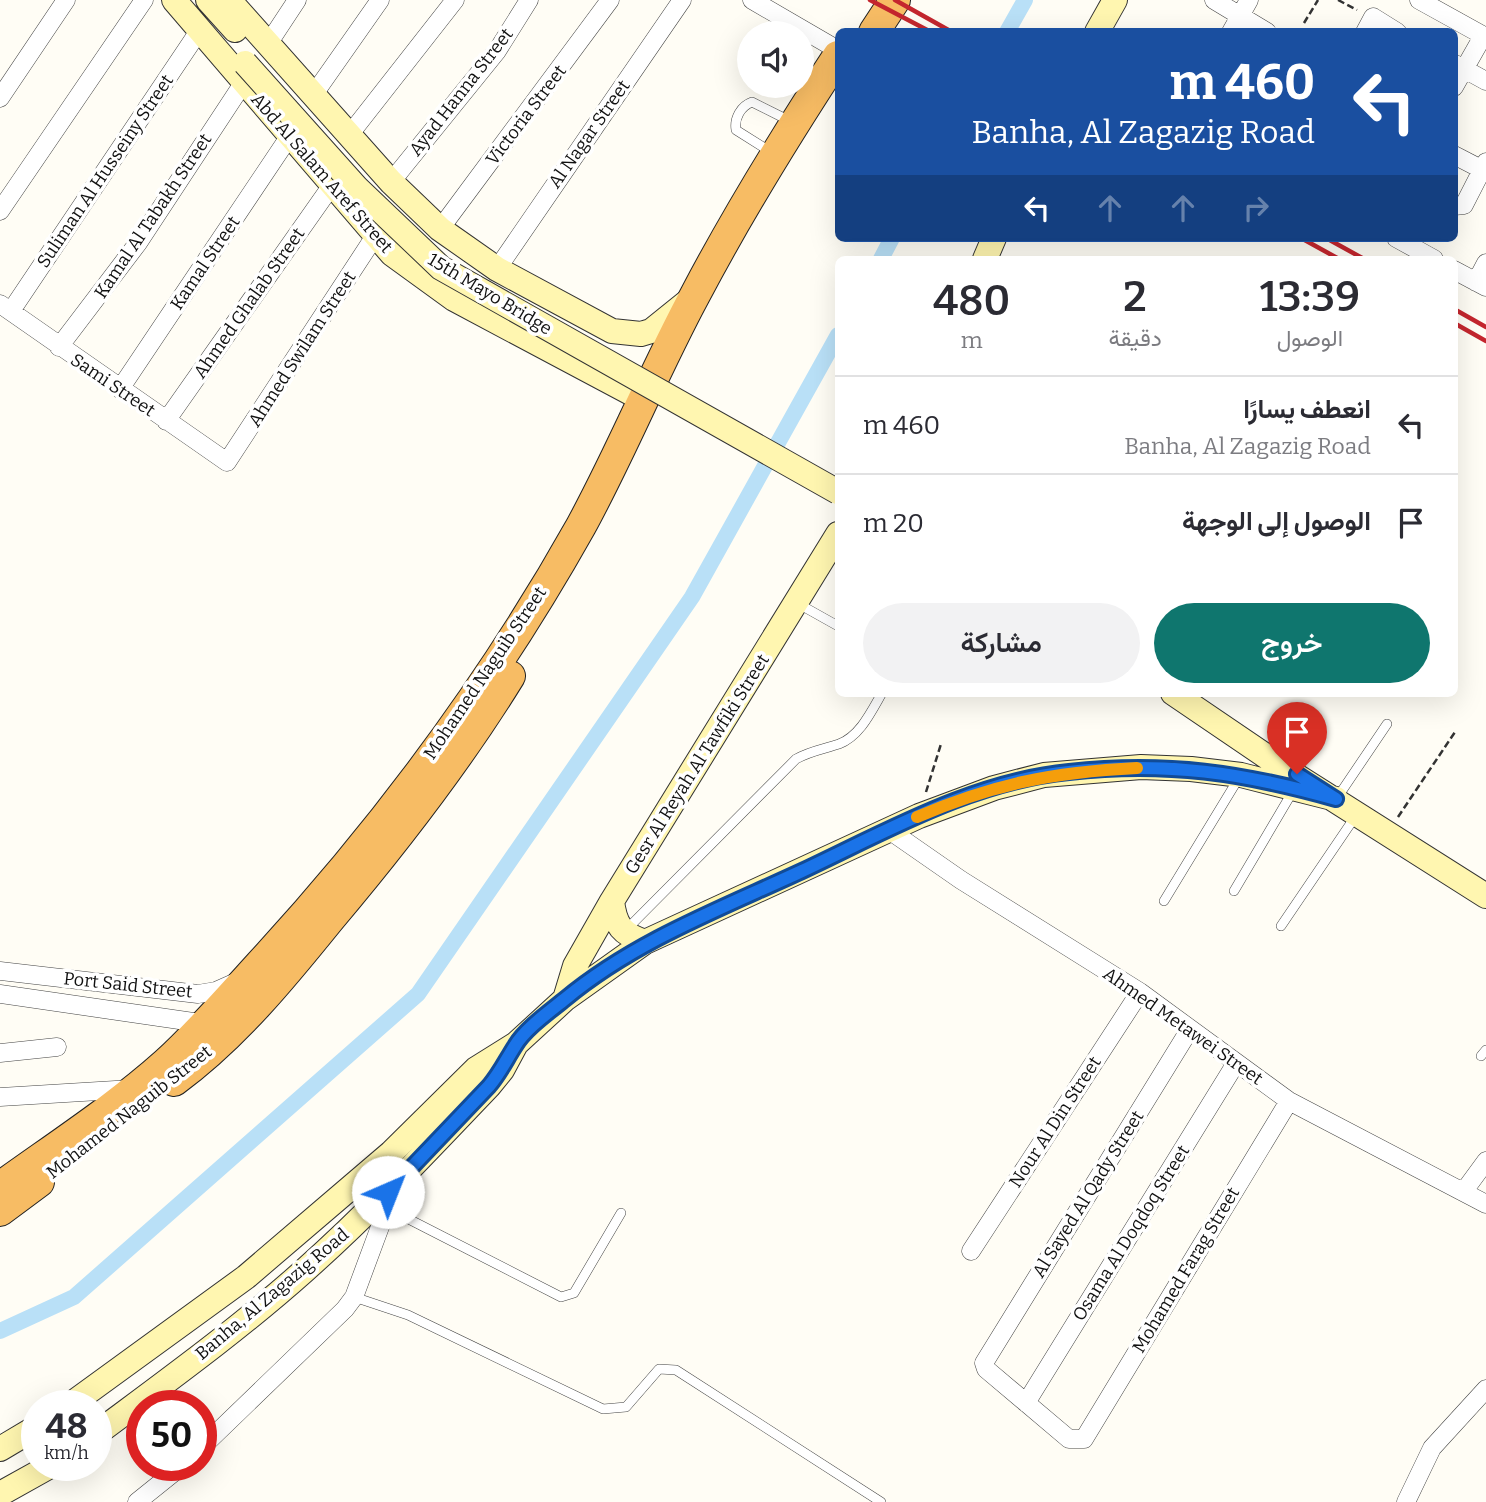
<!DOCTYPE html>
<html lang="ar">
<head>
<meta charset="utf-8">
<style>
	:root { --surface:#fff; --page:#f2f2f3; --text:#2b2b33; --muted:#7c7c81; --line:#e1e1e2; --accent:#0f766e }
	body { margin:0; font-family:Bitter,Vazirmatn,serif; background:var(--page); color:var(--text); direction:rtl; height:100vh; display:flex; flex-direction:column; font-size:26px; white-space:nowrap }
	* { box-sizing:border-box; margin:0 }
	p { font-size:23px; color:var(--muted) }
	.icon { flex:none; width:38px; height:38px; fill:none; stroke:currentColor; stroke-width:2; stroke-linecap:round; stroke-linejoin:round }
	.map { position:relative; flex:1; overflow:hidden; direction:ltr }
	.side { position:absolute; left:835px; top:256px; width:623px; height:441px; display:flex; flex-direction:column; background:var(--surface); border-radius:10px; box-shadow:0 7px 28px #0002; direction:rtl }
	.side>* { flex:none }
	.top-card { position:absolute; left:835px; top:28px; width:623px; height:214px; border-radius:10px; box-shadow:0 7px 28px #0002; direction:rtl; background:#1a4fa0; color:#fff; overflow:hidden }
	.controls { position:absolute; left:737px; top:21px; display:grid; gap:14px }
	.controls a { display:grid; place-items:center; width:77px; height:77px; border-radius:50%; background:var(--surface); box-shadow:0 7px 28px #0002; font-size:35px }
	.speed { position:absolute; left:21px; top:1390px; display:flex; gap:14px; font-size:35px; font-weight:700; text-align:center }
	.speed>* { display:grid; place-content:center; width:91px; height:91px; border-radius:50%; background:var(--surface); box-shadow:0 7px 28px #0002; line-height:1 }
	.speed small { font-size:18px; font-weight:400 }
	.speed .limit { border:10px solid #d22; background:#fff; color:#111 }
	.pin { position:absolute; display:grid; place-items:center; width:60px; height:60px; color:#fff; margin:-72px -30px; border-radius:50% 50% 50% 0; rotate:-45deg; box-shadow:0 0 7px #0007 }
	.pin .icon { rotate:45deg }
	.me { position:absolute; width:77px; margin:-38px; rotate:44deg; stroke-linejoin:round; filter:drop-shadow(0 0 5px #0008) }
	.turn { display:flex; align-items:center; gap:24px; height:147px; padding:0 28px; font-size:32px }
	.turn .icon { width:91px; height:91px; stroke-width:2.5 }
	.turn b { display:block; font-size:49px; line-height:60px }
	.lanes { display:flex; align-items:center; height:66px; padding:0 28px; background:#0003; justify-content:center; gap:35px; direction:ltr }
	.lanes .off { opacity:.35 }
	.eta { display:flex; justify-content:space-evenly; align-items:center; height:119px; text-align:center }
	.eta b { font-size:42px; font-weight:600; line-height:49px }
	.button { display:flex; gap:14px; margin-top:auto; padding:14px 28px }
	.button a { flex:1; height:80px; border-radius:42px; background:var(--accent); color:#fff; font-size:28px; font-weight:600; line-height:80px; text-align:center }
	.button a+a { background:var(--page); color:var(--text) }
	ul { padding:0; list-style:none }
	li { display:flex; align-items:center; gap:21px; height:98px; padding:0 28px; border-top:2px solid var(--line) }
	li div { flex:1 }
	li b { display:block; font-size:26px }
	li em { font-style:normal }
	.map>svg:first-child { display:block }
	.lines { fill:none; stroke-linecap:round; stroke-linejoin:round }
	.canal { stroke:#b9e0f7; stroke-width:16 }
	.service-casing { stroke:#444; stroke-width:10 }
	.minor-casing { stroke:#444; stroke-width:19 }
	.secondary-casing { stroke:#333; stroke-width:26 }
	.trunk-casing { stroke:#222; stroke-width:32 }
	.path { stroke:#333; stroke-width:2.5; stroke-dasharray:7 3.5; stroke-linecap:butt }
	.service { stroke:#fff; stroke-width:9 }
	.minor { stroke:#fff; stroke-width:18 }
	.secondary { stroke:#fff6b0; stroke-width:24 }
	.trunk { stroke:#f7bc64; stroke-width:30 }
	.rail { stroke:#c4262e; stroke-width:4.5 }
	.secondary-bridge-casing { stroke:#333; stroke-width:26; stroke-linecap:butt }
	.secondary-bridge { stroke:#fff6b0; stroke-width:24 }
	.route-casing { stroke:#114b97; stroke-width:18 }
	.route { stroke:#1a73e8; stroke-width:12 }
	.slow { stroke:#f59e0b; stroke-width:12 }
	.labels { text-anchor:middle; dominant-baseline:central; stroke-width:7; stroke-linejoin:round; paint-order:stroke }
	.street-label { font-size:18px; fill:#111; stroke:#fff }
</style>
</head>
<body>
<div class="map">
<svg width="1486" height="1502" viewBox="0 0 1486 1502">
	<rect width="100%" height="100%" fill="#fffdf5"/>
	<g class="lines">
		<path class="canal" d="M1007 32 1025 0
			M881 259 892 238
			M0 1331 74 1297 418 994 692 597 838 335"/>
		<defs>
			<path id="service" d="M771 152 736 130C734 118 741 106 752 102L790 121
				M797 603 838 626
				M1337 798 1387 724
				M1234 891 1293 791
				M1164 901 1240 776
				M1281 926 1355 817
				M626 930 796 759C810 751 824 749 839 744 860 736 871 712 882 693
				M1481 1056 1486 1050
				M387 1208 561 1297 574 1293 621 1213
				M354 1297 408 1315 603 1409 626 1407 659 1369 676 1370 881 1502"/>
			<path id="minor" d="M752 0 838 50
				M1214 0 1267 32
				M1419 0 1486 37
				M1231 32 1249 0
				M1365 32 1373 17 1397 32
				M268 44 297 0
				M1455 64 1486 81
				M1454 87 1483 36
				M314 94 380 0
				M0 98 66 0
				M350 134 455 0
				M1454 155 1483 170
				M391 182 497 51 529 0
				M1454 206 1464 205 1486 162
				M0 211 144 0
				M440 229 610 0
				M1396 238 1434 259
				M497 269 682 0
				M1454 270 1486 287
				M1476 282 1486 263
				M0 304 227 462 375 236
				M11 311 199 31
				M59 347 138 243 244 82
				M120 389 289 137
				M166 421 332 185
				M889 830 961 880 1140 992 1289 1101 1486 1204
				M0 971 198 994 216 991 234 983
				M0 994 207 1024
				M1190 1029 984 1363 986 1369 1069 1439H1084L1289 1101
				M0 1053 57 1047
				M0 1097 132 1089
				M1464 1191 1486 1161
				M971 1251 1140 992
				M1026 1403 1236 1063
				M201 1448 345 1309 354 1297 387 1208 361 1179
				M137 1502 183 1465
				M1406 1502 1432 1448 1486 1389"/>
			<path id="secondary" d="M174 0 392 254 454 299 642 399
				M208 0 235 30
				M229 0 391 182 440 229 497 269 612 331 641 334 651 331 687 302
				M1097 32 1115 0
				M985 259 994 238
				M1173 693 1273 761 1486 896
				M612 901C615 926 622 934 645 942
				M565 999 575 966 612 901 838 534
				M70 1405 246 1277 391 1153 476 1069 516 1044 565 999 645 942 919 816 994 788 1044 775 1141 767 1191 769 1241 775 1336 799
				M96 1434C167 1381 239 1329 305 1270 370 1212 429 1149 489 1086L502 1070 516 1044
				M0 1449 37 1427
				M0 1494 52 1465"/>
			<path id="trunk" d="M874 32 895 0
				M174 1081C234 1037 283 977 329 920 394 843 457 762 510 676
				M0 1187C54 1148 117 1107 166 1063 200 1032 229 998 260 964 382 832 493 683 581 526 622 451 654 371 695 295 738 213 787 134 838 56
				M0 1211 39 1182"/>
		</defs>
		<use href="#service" class="service-casing"/>
		<use href="#minor" class="minor-casing"/>
		<use href="#secondary" class="secondary-casing"/>
		<use href="#trunk" class="trunk-casing"/>
		<path class="path" d="M1338 0 1357 10
			M1304 23 1318 0
			M926 792 941 744
			M1398 817 1455 732"/>
		<use href="#service" class="service"/>
		<use href="#minor" class="minor"/>
		<use href="#secondary" class="secondary"/>
		<use href="#trunk" class="trunk"/>
		<path class="rail" d="M870 0 931 32
			M895 0 952 32
			M1301 238 1339 259
			M1326 238 1364 259
			M1454 309 1486 327
			M1454 323 1486 341"/>
		<defs>
			<path id="secondary-bridge" d="M245 63 357 188 441 268 838 492"/>
		</defs>
		<use href="#secondary-bridge" class="secondary-bridge-casing"/>
		<use href="#secondary-bridge" class="secondary-bridge"/>
	</g>
	<g class="lines">
		<defs>
			<path id="route" d="M388 1192 489 1086C500 1073 506 1060 515 1046 525 1029 549 1012 565 999 635 941 720 909 802 871 887 831 974 781 1069 772 1166 761 1244 773 1336 799L1297 774"/>
		</defs>
		<use href="#route" class="route-casing"/>
		<use href="#route" class="route"/>
		<path class="slow" d="M917 817C993 784 1054 772 1137 768"/>
	</g>
	<g class="labels">
		<g class="street-label">
			<text transform="translate(461 92) rotate(-52)">Ayad Hanna Street</text>
			<text transform="translate(526 115) rotate(-53)">Victoria Street</text>
			<text transform="translate(589 134) rotate(-55)">Al Nagar Street</text>
			<text transform="translate(105 171) rotate(-56)">Suliman Al Husseiny Street</text>
			<text transform="translate(322 173) rotate(49)">Abd Al Salam Aref Street</text>
			<text transform="translate(153 216) rotate(-56)">Kamal Al Tabakh Street</text>
			<text transform="translate(205 263) rotate(-56)">Kamal Street</text>
			<text transform="translate(490 294) rotate(31)">15th Mayo Bridge</text>
			<text transform="translate(249 303) rotate(-55)">Ahmed Ghalab Street</text>
			<text transform="translate(302 349) rotate(-57)">Ahmed Swilam Street</text>
			<text transform="translate(113 385) rotate(34)">Sami Street</text>
			<text transform="translate(485 673) rotate(-56)">Mohamed Naguib Street</text>
			<text transform="translate(697 764) rotate(-58)">Gesr Al Reyah Al Tawfiki Street</text>
			<text transform="translate(128 985) rotate(6)">Port Said Street</text>
			<text transform="translate(1183 1026) rotate(35)">Ahmed Metawei Street</text>
			<text transform="translate(129 1112) rotate(-38)">Mohamed Naguib Street</text>
			<text transform="translate(1055 1122) rotate(-57)">Nour Al Din Street</text>
			<text transform="translate(1088 1194) rotate(-58)">Al Sayed Al Qady Street</text>
			<text transform="translate(1131 1233) rotate(-58)">Osama Al Doqdoq Street</text>
			<text transform="translate(1186 1270) rotate(-59)">Mohamed Farag Street</text>
			<text transform="translate(272 1294) rotate(-40)">Banha, Al Zagazig Road</text>
		</g>
	</g>
</svg>
<div class="controls">
<a><svg class="icon" aria-label="sound" viewBox="0 0 24 24"><path d="M4 9h4l5-4v14l-5-4H4zM17 9q2 3 0 6"/></svg></a>
</div>
<div class="speed"><div>48<small>km/h</small></div><div class="limit">50</div></div>
<div class="pin" style="left:1297px;top:774px;background:#d93025"><svg class="icon" aria-label="arrive" viewBox="0 0 24 24"><path d="M6 21V4h12l-3 4 3 4H6"/></svg></div>
<svg class="me" style="left:388px;top:1192px" viewBox="-20 -20 40 40"><circle r="19" fill="#fff"/><path d="M0-13L10 11 0 6-10 11z" fill="#1a73e8"/></svg>
<div class="top-card">
<div class="turn"><svg class="icon" aria-label="left" viewBox="0 0 24 24"><path d="M17 20v-9H6M10 6l-5 5 5 5"/></svg><div><b>460 m</b>Banha, Al Zagazig Road</div></div>
<div class="lanes"><svg class="icon" aria-label="left" viewBox="0 0 24 24"><path d="M17 20v-9H6M10 6l-5 5 5 5"/></svg><svg class="icon off" aria-label="ahead" viewBox="0 0 24 24"><path d="M12 20V5M6 11l6-6 6 6"/></svg><svg class="icon off" aria-label="ahead" viewBox="0 0 24 24"><path d="M12 20V5M6 11l6-6 6 6"/></svg><svg class="icon off" aria-label="right" viewBox="0 0 24 24"><path d="M7 20v-9h11M14 6l5 5-5 5"/></svg></div>
</div>
<section class="side">
<div class="eta">
<div><b>13:39</b><p>الوصول</p></div>
<div><b>2</b><p>دقيقة</p></div>
<div><b>480</b><p>m</p></div>
</div>
<ul>
<li><svg class="icon" aria-label="left" viewBox="0 0 24 24"><path d="M17 20v-9H6M10 6l-5 5 5 5"/></svg><div><b>انعطف يسارًا</b><p>Banha, Al Zagazig Road</p></div><em>460 m</em></li>
<li><svg class="icon" aria-label="arrive" viewBox="0 0 24 24"><path d="M6 21V4h12l-3 4 3 4H6"/></svg><div><b>الوصول إلى الوجهة</b></div><em>20 m</em></li>
</ul>
<div class="button"><a>خروج</a><a>مشاركة</a></div>
</section>
</div>
</body>
</html>
